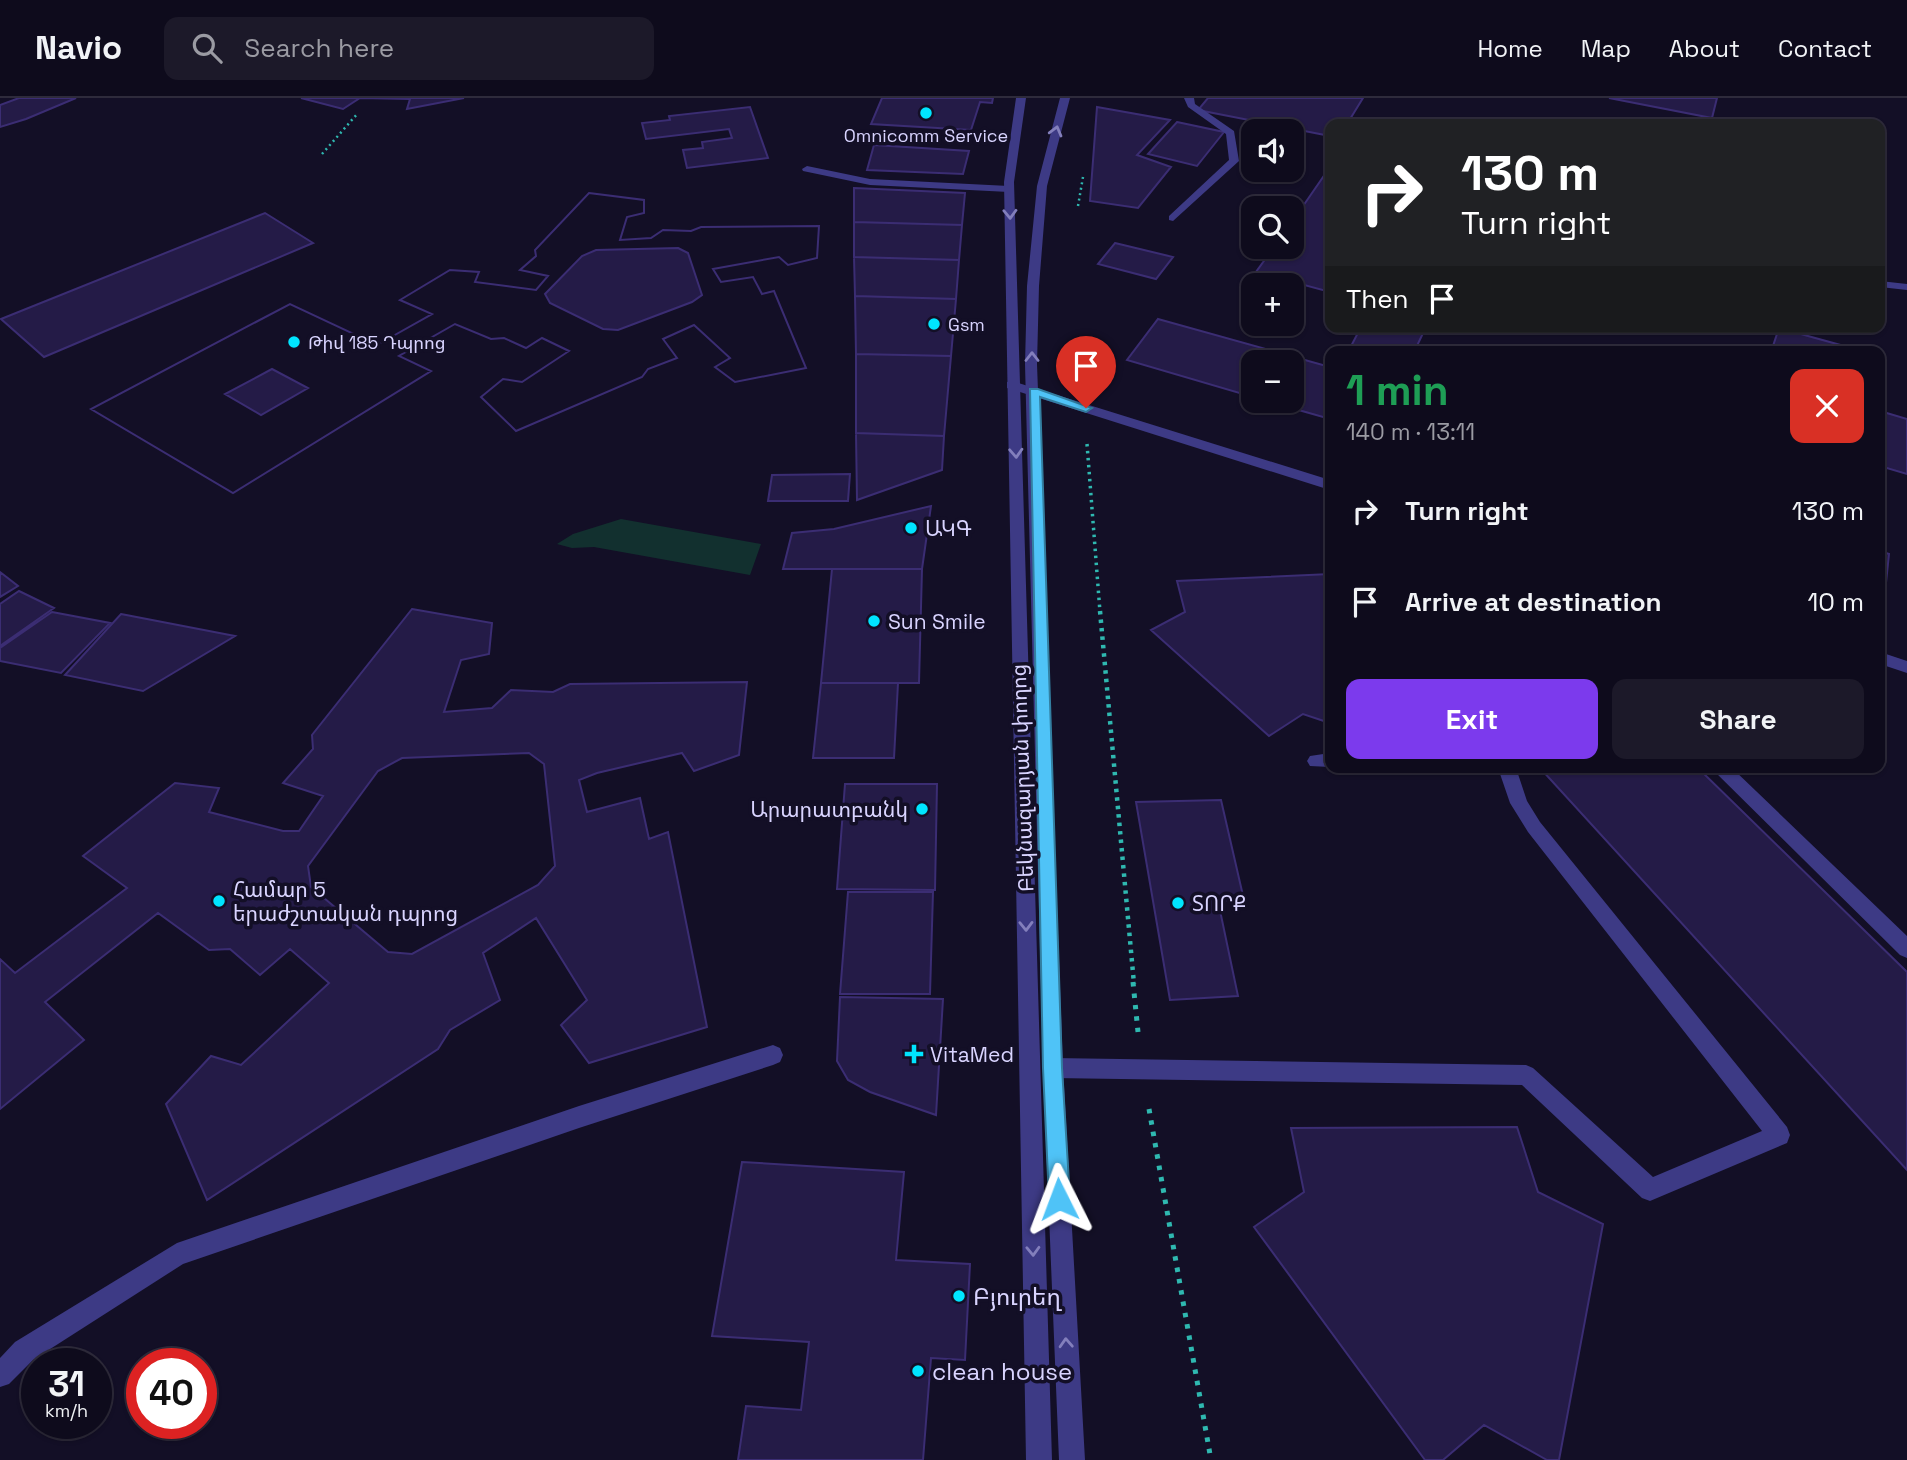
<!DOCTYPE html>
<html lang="en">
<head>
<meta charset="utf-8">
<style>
	:root { --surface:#0e0b1c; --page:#1c1929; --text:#f1f3f6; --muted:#9b9ba3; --line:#2e2b3b; --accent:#7c3aed }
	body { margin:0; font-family:"Space Grotesk","Noto Sans Armenian",sans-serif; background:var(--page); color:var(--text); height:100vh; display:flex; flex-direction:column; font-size:26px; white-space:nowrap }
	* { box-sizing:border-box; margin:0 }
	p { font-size:23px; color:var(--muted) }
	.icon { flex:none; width:38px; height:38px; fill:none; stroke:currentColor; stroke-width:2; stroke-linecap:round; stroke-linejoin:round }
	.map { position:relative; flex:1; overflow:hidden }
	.panel { position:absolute; left:1325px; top:248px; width:560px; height:427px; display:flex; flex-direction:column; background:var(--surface); border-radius:14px; box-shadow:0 2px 5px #0004,0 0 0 2px var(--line) }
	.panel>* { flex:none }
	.banner { position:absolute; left:1325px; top:21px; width:560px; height:214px; border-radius:14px; box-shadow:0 2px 5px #0004,0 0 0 2px var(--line); background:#202124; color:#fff; overflow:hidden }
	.controls { position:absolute; left:1241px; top:21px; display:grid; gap:14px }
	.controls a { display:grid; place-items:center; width:63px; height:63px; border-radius:14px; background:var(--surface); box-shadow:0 2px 5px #0004,0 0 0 2px var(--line); font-size:35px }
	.speed { position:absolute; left:21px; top:1250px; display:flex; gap:14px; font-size:35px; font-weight:700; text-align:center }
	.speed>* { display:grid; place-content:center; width:91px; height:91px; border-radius:50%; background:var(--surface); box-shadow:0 2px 5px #0004,0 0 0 2px var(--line); line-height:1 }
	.speed small { font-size:18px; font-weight:400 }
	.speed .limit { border:10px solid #d22; background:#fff; color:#111 }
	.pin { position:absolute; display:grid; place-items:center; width:60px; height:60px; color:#fff; margin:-72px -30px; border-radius:50% 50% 50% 0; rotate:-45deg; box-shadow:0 0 7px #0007 }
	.pin .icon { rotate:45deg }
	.me { position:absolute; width:77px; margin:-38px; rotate:357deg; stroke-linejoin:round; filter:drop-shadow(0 0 5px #0008) }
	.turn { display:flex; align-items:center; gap:24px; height:147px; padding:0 21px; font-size:32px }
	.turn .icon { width:91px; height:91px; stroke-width:2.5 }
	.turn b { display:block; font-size:49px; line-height:60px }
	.then { display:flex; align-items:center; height:66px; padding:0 21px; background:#0003; gap:14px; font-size:26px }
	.round { display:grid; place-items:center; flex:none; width:74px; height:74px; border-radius:14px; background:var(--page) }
	.overview { display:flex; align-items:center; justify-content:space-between; height:119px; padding:0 21px }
	h1 { font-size:42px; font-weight:700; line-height:52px; color:#1e9e55 }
	.button { display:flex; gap:14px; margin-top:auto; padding:14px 21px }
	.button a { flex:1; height:80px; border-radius:14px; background:var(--accent); color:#fff; font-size:28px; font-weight:700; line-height:80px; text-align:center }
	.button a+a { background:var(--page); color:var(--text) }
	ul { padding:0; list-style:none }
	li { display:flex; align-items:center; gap:21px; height:91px; padding:0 21px }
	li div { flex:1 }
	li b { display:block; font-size:26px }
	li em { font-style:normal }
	header { display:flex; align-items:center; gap:42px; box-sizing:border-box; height:98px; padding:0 35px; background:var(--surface); border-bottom:2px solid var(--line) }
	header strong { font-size:33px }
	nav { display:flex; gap:38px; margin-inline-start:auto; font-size:24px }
	.search { width:490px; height:63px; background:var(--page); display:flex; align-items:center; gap:18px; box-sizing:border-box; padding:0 24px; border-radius:14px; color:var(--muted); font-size:26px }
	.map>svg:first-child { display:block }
	.green { fill:#12302f }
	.building { fill:#241b47; stroke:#3b2d73; stroke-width:2; fill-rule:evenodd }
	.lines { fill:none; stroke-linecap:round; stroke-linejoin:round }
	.path-far3 { stroke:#2fb8b0; stroke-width:2.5; stroke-dasharray:2 3.5; stroke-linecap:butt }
	.path-far2 { stroke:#2fb8b0; stroke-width:3.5; stroke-dasharray:2.5 4.5; stroke-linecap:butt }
	.path-far1 { stroke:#2fb8b0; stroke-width:4.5; stroke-dasharray:3.5 5; stroke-linecap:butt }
	.path { stroke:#2fb8b0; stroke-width:5; stroke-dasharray:4.5 7; stroke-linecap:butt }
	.service { fill:#3d3a85; fill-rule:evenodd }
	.minor { fill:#3d3a85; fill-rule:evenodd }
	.tertiary { fill:#3d3a85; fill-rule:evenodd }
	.oneway { stroke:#837fbc }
	.route { fill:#4fc3f7; stroke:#337fa1; stroke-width:2 }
	.poi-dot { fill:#00e5ff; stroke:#130f26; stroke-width:2.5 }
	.labels { text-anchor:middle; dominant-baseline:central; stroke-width:7; stroke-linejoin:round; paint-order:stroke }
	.far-poi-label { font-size:18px; fill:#d9d4ff; stroke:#130f26; text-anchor:start }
	.poi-label { font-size:21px; fill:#d9d4ff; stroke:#130f26; text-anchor:start }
	.street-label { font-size:21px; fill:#d9d4ff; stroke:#130f26 }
	.near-poi-label { font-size:24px; fill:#d9d4ff; stroke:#130f26; text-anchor:start }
</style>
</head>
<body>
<header>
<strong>Navio</strong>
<div class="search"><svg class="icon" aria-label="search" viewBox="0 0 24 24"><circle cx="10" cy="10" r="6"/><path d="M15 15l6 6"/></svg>Search here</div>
<nav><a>Home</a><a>Map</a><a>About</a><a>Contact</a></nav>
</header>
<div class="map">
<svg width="1907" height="1362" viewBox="0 0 1907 1362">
	<rect width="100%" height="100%" fill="#130f26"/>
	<path class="green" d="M621 421 761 446 750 477 594 449 572 450 557 446 573 436Z"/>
	<path class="building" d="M19 0H76L26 21 0 29V7Z
		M301 0H464L407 11 410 1 360 0 343 11Z
		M882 0H993L992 5 980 4 971 32 871 26Z
		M1208 0H1363L1347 26H1330V38L1198 12Z
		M1609 0H1717L1712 20Z
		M750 9 768 60 687 70 683 52 703 50 702 44 732 40 729 31 646 41 642 25 670 22 669 18Z
		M1097 9 1170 22 1137 57 1171 69 1138 110 1090 103Z
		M1177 24 1224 34 1197 68 1148 56Z
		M874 47 969 53 963 76 867 72Z
		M1330 69V194L1256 174 1274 149H1292V124Z
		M854 90 965 95 962 127 854 124Z
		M589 95 644 102V115L627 119 620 142 651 140 663 132 691 133 701 129 819 128 817 160 788 167 779 159 713 171 721 184 753 179 762 196 774 193 806 270 735 284 715 269 730 260 694 227 663 241 677 260 648 271 642 279 516 333 481 299 503 281 522 284 569 253 542 240 526 250 504 240 491 241 455 226 399 258 431 273 233 395 91 311 290 206 377 247 432 216 400 202 450 172 479 174 475 184 536 192 548 178 520 172 536 158 535 152ZM678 150 688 155 702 197 692 204 618 232 603 231 550 205 545 196 582 158 596 152ZM272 271 308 290 261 317 225 296Z
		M589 95 644 102V115L627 119 620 142 651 140 663 132 691 133 701 129 819 128 817 160 788 167 779 159 713 171 721 184 753 179 762 196 774 193 806 270 735 284 715 269 730 260 694 227 663 241 677 260 648 271 642 279 516 333 481 299 503 281 522 284 569 253 542 240 526 250 504 240 491 241 455 226 399 258 431 273 233 395 91 311 290 206 377 247 432 216 400 202 450 172 479 174 475 184 536 192 548 178 520 172 536 158 535 152Z
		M265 115 313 145 44 259 1 221Z
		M854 124 962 127 959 162 854 159Z
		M1115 145 1173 159 1156 181 1098 166Z
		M854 159 959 162 956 201 855 198Z
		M855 198 956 201 951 258 856 256Z
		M1158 221 1330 269V321L1267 303H1292V264H1253V299L1127 262Z
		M1361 229H1426L1414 254H1348Z
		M1779 230 1866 254H1771Z
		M856 256 951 258 944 338 856 335Z
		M1880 313 1907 321V376L1880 368Z
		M856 335 944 338 942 372 857 402Z
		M850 376 848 403H768L772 377Z
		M931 408 922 471H783L792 435 834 431Z
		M1880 453 1889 456 1884 504 1880 503Z
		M832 471H922L919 585H821Z
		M0 474 18 488 0 499Z
		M1330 476V625L1303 616 1269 638 1151 532 1185 514 1177 483Z
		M19 493 54 510 0 548V506Z
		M412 511 492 525 489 556 461 562 444 614 492 610 511 592 553 594 570 586 747 584 739 657 694 673 682 655 597 675 579 682 587 714 640 700 649 741 668 734 707 929 589 965 561 927 587 902 536 820 483 855 500 902 450 932 438 951 207 1102 166 1006 211 958 241 967 329 885 290 851 260 877 230 851 209 852 158 815 45 904 84 942 0 1011V861L15 875 127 790 83 758 175 685 219 690 209 714 283 733H299L323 698 283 685 313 651 312 637ZM529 655 544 666 555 768 538 787 412 856 388 854 311 789 308 768 378 673 402 660Z
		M52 514 110 525 61 575 0 563V550Z
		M121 516 235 538 143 593 65 577Z
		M821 585H898L894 660H813Z
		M1540 670H1698L1907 874V1072Z
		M845 686H937L935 792 837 791Z
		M1221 702 1244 802 1218 803 1238 898 1170 902 1136 704Z
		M848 794H933L930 896H840Z
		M840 899 943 901 936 1017 870 994 848 982 837 963Z
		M1517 1029 1538 1094 1603 1126 1559 1362H1547L1484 1327 1443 1362H1425L1254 1129 1304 1094 1291 1030Z
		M742 1064 904 1074 896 1162 970 1166 965 1262 931 1260 923 1362H738L746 1308 801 1312 809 1244 712 1238Z"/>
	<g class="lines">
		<path class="path-far3" d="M322 56 358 15
			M1078 108 1083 79"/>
		<path class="path-far2" d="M1087 346 1100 514"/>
		<path class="path-far1" d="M1100 513 1134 886"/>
		<path class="path" d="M1133 884 1138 934
			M1149 1011 1211 1362"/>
		<path class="service" d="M1184 0H1194L1195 6 1234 33 1239 63 1173 123 1169 122V118L1229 62 1226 36 1188 9Z
			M807 68 870 81 1009 88 1014 91 1009 94 870 87 803 73 802 71Z
			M1880 183 1907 186V192L1880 189Z
			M1330 655V669L1310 668 1307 663 1310 658Z
			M1498 670H1516L1527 703 1540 724 1787 1029 1790 1037 1787 1045 1650 1103 1642 1100 1522 987 1053 980 1046 977 1043 970 1046 963 1053 960 1526 967 1533 970 1653 1079 1762 1033 1528 734 1510 705Z
			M1711 670H1732L1907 838V860L1900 857Z
			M773 947 780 950 783 957 780 964 773 967 579 1030 183 1166 33 1262 9 1286 0 1289V1260L15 1244 177 1145 579 1008Z"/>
		<path class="minor" d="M1012 283 1330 382V392L1007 290V284Z
			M1880 554 1907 563V575L1880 566Z"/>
		<path class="tertiary" d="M1016 0H1026L1014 84 1052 1362H1026L1004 84Z
			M1060 0H1070L1047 88 1039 188 1037 266 1063 970 1085 1362H1059L1043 970 1025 266 1027 188 1037 88Z"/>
	</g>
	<defs><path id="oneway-chevron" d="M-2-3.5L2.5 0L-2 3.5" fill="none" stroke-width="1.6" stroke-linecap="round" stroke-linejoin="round" transform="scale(1.75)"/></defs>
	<g class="oneway">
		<use href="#oneway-chevron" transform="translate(1056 33) rotate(-75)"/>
		<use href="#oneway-chevron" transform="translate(1010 116) rotate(88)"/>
		<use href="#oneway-chevron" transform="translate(1032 259) rotate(-90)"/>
		<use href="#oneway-chevron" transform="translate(1016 355) rotate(87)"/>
		<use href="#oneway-chevron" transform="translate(1026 828) rotate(89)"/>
		<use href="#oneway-chevron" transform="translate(1033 1153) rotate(88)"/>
		<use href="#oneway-chevron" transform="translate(1066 1245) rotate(-93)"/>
	</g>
	<path class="route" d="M1030 291H1038L1092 310 1086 314 1040 299 1062 970 1070 1101 1067 1108 1059 1111 1052 1108 1049 1101 1043 970Z"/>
	<g class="poi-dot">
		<circle cx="926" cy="15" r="7"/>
		<circle cx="934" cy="226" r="7"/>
		<circle cx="294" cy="244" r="7"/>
		<circle cx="911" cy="430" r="7"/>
		<circle cx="874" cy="523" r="7"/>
		<circle cx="922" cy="711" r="7"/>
		<circle cx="219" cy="803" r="7"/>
		<circle cx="1178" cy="805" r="7"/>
		<path d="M910.5 945.5h7v7h7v7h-7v7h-7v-7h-7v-7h7z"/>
		<circle cx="959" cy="1198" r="7"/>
		<circle cx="918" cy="1273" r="7"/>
	</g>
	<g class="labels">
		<g class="far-poi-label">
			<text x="926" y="37" text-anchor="middle">Omnicomm Service</text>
			<text x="948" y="226">Gsm</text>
			<text x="308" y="244">Թիվ 185 Դպրոց</text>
		</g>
		<g class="poi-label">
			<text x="925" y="430">ԱԿԳ</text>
			<text x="888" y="523">Sun Smile</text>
			<text x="908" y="711" text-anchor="end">Արարատբանկ</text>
			<text x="233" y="791">Համար 5<tspan x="233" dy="24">երաժշտական դպրոց</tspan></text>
			<text x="1192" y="805">ՏՈՐՔ</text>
			<text x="930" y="956">VitaMed</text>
		</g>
		<g class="street-label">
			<text transform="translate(1022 680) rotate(-92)">Բեկնազարյան փողոց</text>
		</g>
		<g class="near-poi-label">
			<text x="973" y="1198">Բյուրեղ</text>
			<text x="932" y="1273">clean house</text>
		</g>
	</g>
</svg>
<div class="controls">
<a><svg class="icon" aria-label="sound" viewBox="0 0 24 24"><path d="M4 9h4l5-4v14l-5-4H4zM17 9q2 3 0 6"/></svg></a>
<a><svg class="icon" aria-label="search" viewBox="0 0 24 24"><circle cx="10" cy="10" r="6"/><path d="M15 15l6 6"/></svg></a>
<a>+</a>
<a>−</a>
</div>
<div class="speed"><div>31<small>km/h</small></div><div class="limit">40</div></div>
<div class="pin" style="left:1086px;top:310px;background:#d93025"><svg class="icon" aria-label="arrive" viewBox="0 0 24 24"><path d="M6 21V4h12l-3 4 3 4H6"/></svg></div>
<svg class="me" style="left:1059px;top:1101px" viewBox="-20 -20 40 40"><path d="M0-17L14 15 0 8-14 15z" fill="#4fc3f7" stroke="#fff" stroke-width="4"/></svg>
<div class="banner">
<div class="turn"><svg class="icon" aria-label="right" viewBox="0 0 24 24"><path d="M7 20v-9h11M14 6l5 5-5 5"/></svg><div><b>130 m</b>Turn right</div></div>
<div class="then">Then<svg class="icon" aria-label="arrive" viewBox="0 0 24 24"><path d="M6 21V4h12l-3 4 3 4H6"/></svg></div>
</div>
<section class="panel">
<div class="overview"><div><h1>1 min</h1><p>140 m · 13:11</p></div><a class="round" style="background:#d93025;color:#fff"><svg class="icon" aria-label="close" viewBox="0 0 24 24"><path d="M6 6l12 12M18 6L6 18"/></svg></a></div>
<ul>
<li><svg class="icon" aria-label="right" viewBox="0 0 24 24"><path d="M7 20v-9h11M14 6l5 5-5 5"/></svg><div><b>Turn right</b></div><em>130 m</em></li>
<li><svg class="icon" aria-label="arrive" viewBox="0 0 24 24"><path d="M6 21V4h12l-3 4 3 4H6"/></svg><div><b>Arrive at destination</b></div><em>10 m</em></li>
</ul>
<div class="button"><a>Exit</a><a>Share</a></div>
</section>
</div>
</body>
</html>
